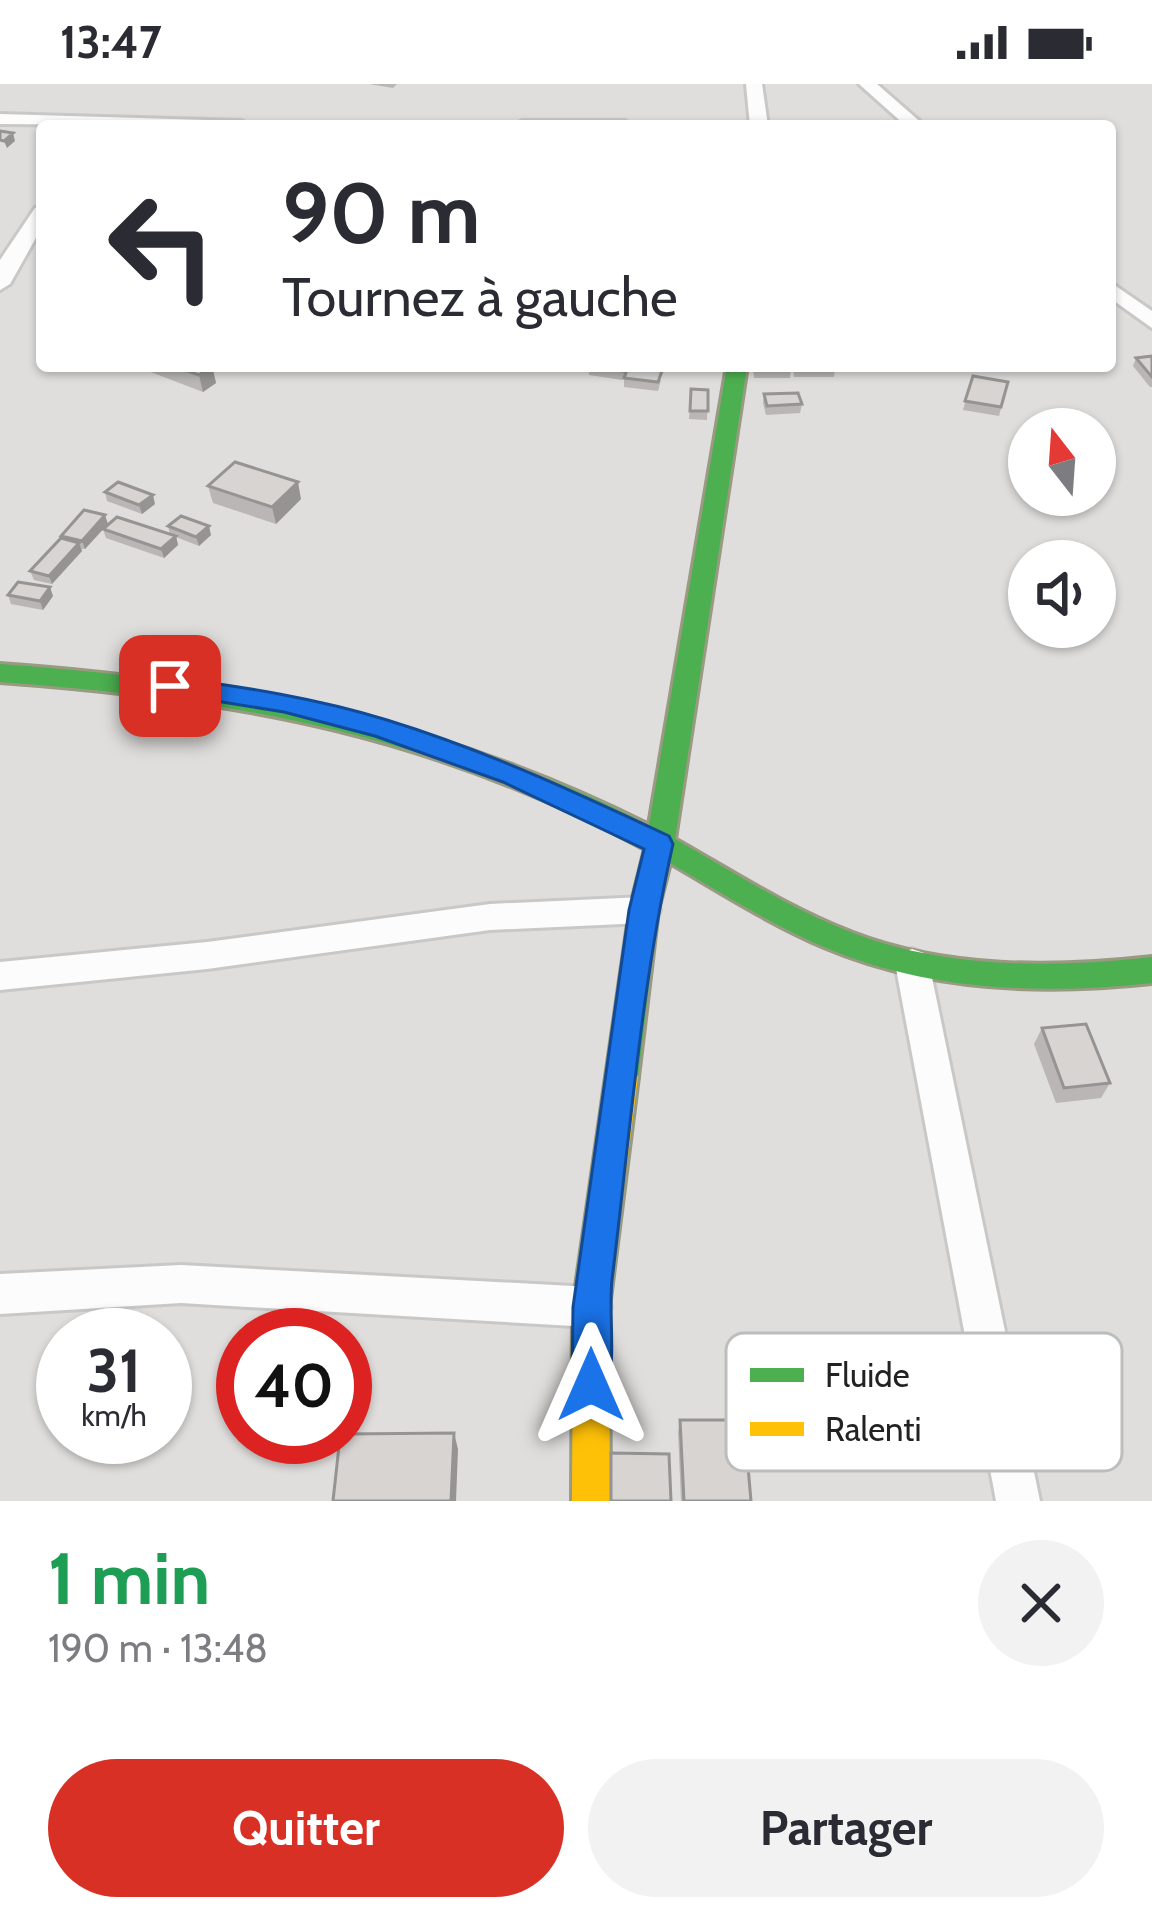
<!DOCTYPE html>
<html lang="fr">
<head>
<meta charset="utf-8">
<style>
	:root { --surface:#fff; --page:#f2f2f3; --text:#2b2b33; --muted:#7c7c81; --accent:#d93025 }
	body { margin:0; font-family:Cabin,sans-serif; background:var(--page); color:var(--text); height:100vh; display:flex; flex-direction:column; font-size:45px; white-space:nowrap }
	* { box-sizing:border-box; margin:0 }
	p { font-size:39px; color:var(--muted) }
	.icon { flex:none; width:66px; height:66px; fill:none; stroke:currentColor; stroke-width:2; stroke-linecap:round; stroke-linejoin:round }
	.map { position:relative; height:1417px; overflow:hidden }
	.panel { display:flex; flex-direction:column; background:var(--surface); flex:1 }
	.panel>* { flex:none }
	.hud { position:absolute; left:36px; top:36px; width:1080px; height:252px; border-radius:12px; box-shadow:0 3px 9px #0004; background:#fff; color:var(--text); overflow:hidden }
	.needle { width:78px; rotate:343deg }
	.buttons { position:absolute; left:1008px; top:324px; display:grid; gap:24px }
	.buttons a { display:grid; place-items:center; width:108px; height:108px; border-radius:50%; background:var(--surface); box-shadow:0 3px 9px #0004; font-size:60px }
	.speed { position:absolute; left:36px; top:1224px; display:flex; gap:24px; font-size:60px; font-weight:700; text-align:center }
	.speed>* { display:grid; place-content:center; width:156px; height:156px; border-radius:50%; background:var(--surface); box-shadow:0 3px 9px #0004; line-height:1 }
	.speed small { font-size:30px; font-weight:400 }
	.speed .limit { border:18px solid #d22; background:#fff; color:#111 }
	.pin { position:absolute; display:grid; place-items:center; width:102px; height:102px; color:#fff; margin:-51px; border-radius:24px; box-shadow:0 6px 18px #0006 }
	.me { position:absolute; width:132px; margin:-66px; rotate:0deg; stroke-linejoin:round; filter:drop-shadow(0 0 9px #0008) }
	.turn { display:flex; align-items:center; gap:42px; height:252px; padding:0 48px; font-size:54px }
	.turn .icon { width:156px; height:156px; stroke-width:2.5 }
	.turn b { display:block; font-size:84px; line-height:102px }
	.round { display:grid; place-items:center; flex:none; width:126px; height:126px; border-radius:63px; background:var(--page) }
	.overview { display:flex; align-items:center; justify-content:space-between; height:204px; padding:0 48px }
	h1 { font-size:72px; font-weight:700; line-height:90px; color:#1e9e55 }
	.primary-button { display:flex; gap:24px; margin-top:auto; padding:24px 48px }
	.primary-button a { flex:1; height:138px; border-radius:72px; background:var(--accent); color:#fff; font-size:48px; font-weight:700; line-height:138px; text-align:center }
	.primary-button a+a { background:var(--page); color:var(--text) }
	.status { display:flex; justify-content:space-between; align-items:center; height:84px; padding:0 60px; background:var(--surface); direction:ltr }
	.status svg { height:33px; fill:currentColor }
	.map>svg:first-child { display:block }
	.residential { fill:#dfdedc; fill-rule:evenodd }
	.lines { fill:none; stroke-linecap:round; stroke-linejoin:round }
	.street-casing { stroke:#c9c8c7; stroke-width:6 }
	.fast-casing { stroke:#999a82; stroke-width:6 }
	.slow-casing { stroke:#999a82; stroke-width:6 }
	.street { fill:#fdfcfc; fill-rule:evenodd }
	.fast { fill:#4caf50; fill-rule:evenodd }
	.slow { fill:#ffc107; fill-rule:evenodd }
	.wall { fill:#b9b6b5 }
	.shaded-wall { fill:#969493 }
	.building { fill:#d7d4d2; stroke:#969493; stroke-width:3 }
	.route { fill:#1a73e8; stroke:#114b97; stroke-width:3 }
	.key { fill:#fff; stroke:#bdbdbd; stroke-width:3 }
	.key-label { font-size:33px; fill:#222 }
</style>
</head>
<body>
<div class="status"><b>13:47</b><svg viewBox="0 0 49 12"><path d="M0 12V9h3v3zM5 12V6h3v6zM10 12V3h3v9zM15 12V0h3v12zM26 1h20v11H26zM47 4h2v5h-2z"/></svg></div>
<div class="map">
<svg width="1152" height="1417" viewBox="0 0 1152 1417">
	<rect width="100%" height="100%" fill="#f0eeeb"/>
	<path class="residential" d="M0 0H1152V1417H0ZM42 42H1110V282H42ZM1029 345H1095V411H1029ZM1029 477H1095V543H1029ZM63 1251H165V1353H63ZM243 1251H345V1353H243Z"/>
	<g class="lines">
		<defs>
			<path id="street" d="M746 0H762L768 42H750Z
				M859 0H877L925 42H906Z
				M0 30 242 37 251 42 0 40Z
				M522 37H625L634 42H513Z
				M42 122V143L10 200 0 206V176L35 124Z
				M1110 198 1152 227V244L1110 214Z
				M644 813 655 817 660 826 655 835 644 839 490 846 207 885 0 906V878L207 858 490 820Z
				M912 865 924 869 929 879 1040 1417H996L895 879 900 869Z
				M181 1181 591 1203 605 1209 611 1223 605 1237 591 1243 181 1219 0 1230V1190Z"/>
			<path id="fast" d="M727 282H747L675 755C733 788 790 825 853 849 946 885 1054 884 1152 873V899C1042 911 927 907 824 863 770 840 720 808 670 779L658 826 638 993 633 1003 622 1007 611 1003 606 993 630 826 645 765C433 651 237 615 0 598V580C236 597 436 634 649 741Z"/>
			<path id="slow" d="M622 979 633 983 638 993 609 1223 610 1417H572L573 1223 606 993 611 983Z"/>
		</defs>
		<use href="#street" class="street-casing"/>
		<use href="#fast" class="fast-casing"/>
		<use href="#slow" class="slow-casing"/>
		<use href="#street" class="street"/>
		<use href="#fast" class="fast"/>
		<use href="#slow" class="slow"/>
	</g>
	<path class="wall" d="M369 0H397L393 4Z
		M1152 272V303H1150L1133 282 1136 274Z
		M135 282H212L216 299 203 308Z
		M589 282H626V286L622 296 589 291Z
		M753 282H791L790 294H754Z
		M793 282H835L834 293H794Z
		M973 292 1008 298 999 332 963 326Z
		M624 294 661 296 658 307 624 303Z
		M691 305 708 306 707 336 689 335Z
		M764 310 802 320 800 329 766 331 763 319Z
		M1026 361H1029V381L1024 369Z
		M208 402 301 415 276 440 213 419Z
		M105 408 155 420 142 430 107 417Z
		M108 440 170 451 168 442 211 451 199 462 176 453 178 461 164 474 106 454 103 445 85 465H81L82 467 52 500 34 496 30 487 62 455 61 452Z
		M8 511 53 512 43 526 11 520Z
		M1042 944 1110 999 1101 1014 1056 1019 1034 960Z
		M680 1336 751 1417H681L678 1348Z"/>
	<path class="shaded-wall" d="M13 49 15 57 7 64 4 57Z
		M212 282 216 299 203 308 199 291Z
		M298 398 301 415 276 440 272 423Z
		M153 411 155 420 142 430 139 421Z
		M105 431 108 440 85 465 82 457Z
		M209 442 211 451 199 462 196 453Z
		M176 452 178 461 164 474 161 465Z
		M79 459 82 467 52 500 49 492Z
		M50 503 53 512 43 526 40 517Z
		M454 1349 458 1365 456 1417H451Z"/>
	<path class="building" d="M0 47 13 49 4 57 0 56Z
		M1152 272V293L1136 274Z
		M174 282H212L199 291Z
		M589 282H625L623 287Z
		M755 282H791V285H755Z
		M795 282H835L836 285 795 284Z
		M628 283 662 287 658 298 624 294Z
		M973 292 1008 298 1001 323 965 317Z
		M691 305 708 306V327H690Z
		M798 309 802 320 767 322 764 310Z
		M235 378 298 398 272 423 208 402Z
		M118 398 153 411 139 421 105 408Z
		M84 426 105 431 82 457 61 452Z
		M181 432 209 442 196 453 168 442Z
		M117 433 176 452 161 465 103 445Z
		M61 454 79 459 49 492 30 487Z
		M18 498 50 503 40 517 8 511Z
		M1086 940 1110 999 1064 1004 1042 944Z
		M680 1336H744L751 1417H684Z
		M454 1349 451 1417H333L340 1353H345V1350Z
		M611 1369 669 1370 671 1417H611Z"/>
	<path class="route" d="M170 593C243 603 316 614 387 636 485 666 577 709 669 752L673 760C641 902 630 1051 612 1196 608 1233 618 1280 604 1314L591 1319 578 1314 572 1301 573 1223 629 826 644 765 503 698 375 652 284 628 161 608 157 602 161 595Z"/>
	<rect x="726" y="1249" width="396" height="138" rx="18" class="key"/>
	<rect x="750" y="1284" width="54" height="14" fill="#4caf50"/>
	<rect x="750" y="1338" width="54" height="14" fill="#ffc107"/>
	<g class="key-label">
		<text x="825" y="1303">Fluide</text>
		<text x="825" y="1357">Ralenti</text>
	</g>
</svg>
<div class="buttons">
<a><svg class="needle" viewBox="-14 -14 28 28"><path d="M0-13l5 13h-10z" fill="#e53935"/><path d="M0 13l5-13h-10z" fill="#7c7c81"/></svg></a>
<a><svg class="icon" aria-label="sound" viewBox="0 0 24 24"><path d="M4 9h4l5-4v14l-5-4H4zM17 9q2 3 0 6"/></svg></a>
</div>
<div class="speed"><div>31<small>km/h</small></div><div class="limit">40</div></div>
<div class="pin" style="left:170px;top:602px;background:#d93025"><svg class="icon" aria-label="arrive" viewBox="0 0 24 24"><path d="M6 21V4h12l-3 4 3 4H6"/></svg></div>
<svg class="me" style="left:591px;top:1301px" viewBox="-20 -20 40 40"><path d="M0-17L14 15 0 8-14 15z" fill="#1a73e8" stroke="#fff" stroke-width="4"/></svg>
<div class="hud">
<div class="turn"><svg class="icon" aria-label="left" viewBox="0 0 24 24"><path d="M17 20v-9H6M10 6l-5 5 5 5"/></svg><div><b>90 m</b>Tournez à gauche</div></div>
</div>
</div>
<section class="panel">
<div class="overview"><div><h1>1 min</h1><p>190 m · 13:48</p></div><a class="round"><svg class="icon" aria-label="close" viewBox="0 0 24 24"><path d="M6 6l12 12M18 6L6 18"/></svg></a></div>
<div class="primary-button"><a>Quitter</a><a>Partager</a></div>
</section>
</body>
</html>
